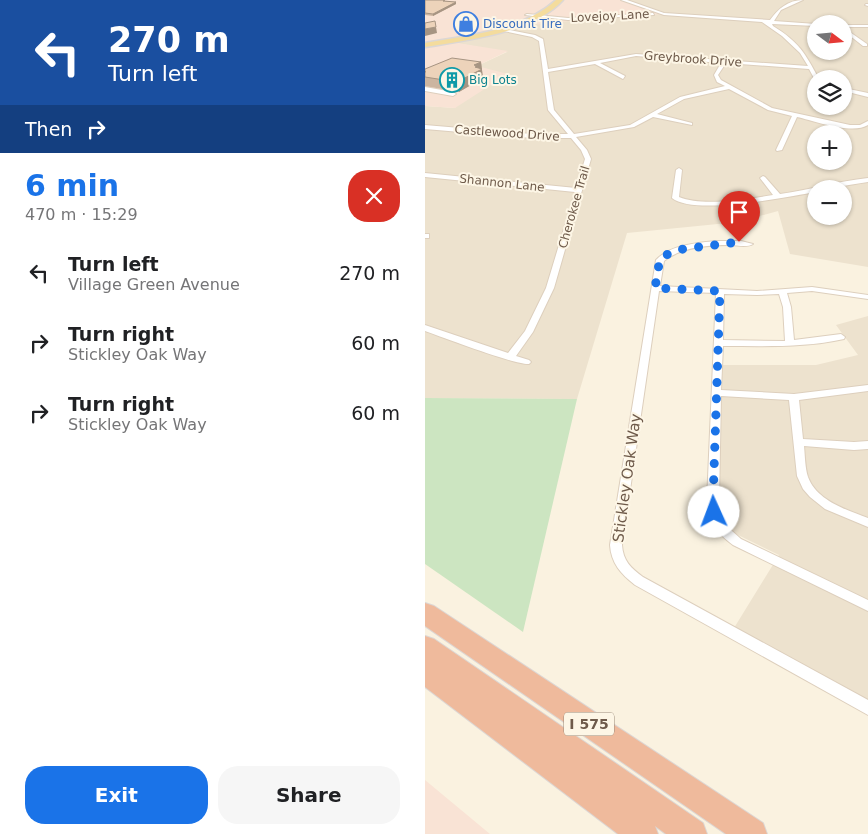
<!DOCTYPE html>
<html lang="en">
<head>
<meta charset="utf-8">
<style>
	:root { --surface:#fff; --page:#f6f6f6; --text:#202124; --muted:#757577; --accent:#1a73e8 }
	body { margin:0; font-family:"DejaVu Sans",sans-serif; background:var(--page); color:var(--text); height:100vh; display:flex; flex-direction:column; font-size:19px; white-space:nowrap }
	* { box-sizing:border-box; margin:0 }
	p { font-size:16px; color:var(--muted) }
	.icon { flex:none; width:28px; height:28px; fill:none; stroke:currentColor; stroke-width:2; stroke-linecap:round; stroke-linejoin:round }
	.map { position:relative; flex:1; overflow:hidden }
	.panel { display:flex; flex-direction:column; background:var(--surface); width:425px }
	.panel>* { flex:none }
	.hud { background:#1a4fa0; color:#fff; overflow:hidden }
	.needle { width:32px; rotate:106deg }
	.tools { position:absolute; left:382px; top:15px; display:grid; gap:10px }
	.tools a { display:grid; place-items:center; width:45px; height:45px; border-radius:50%; background:var(--surface); box-shadow:0 1px 4px #0004; font-size:25px }
	.pin { position:absolute; display:grid; place-items:center; width:42px; height:42px; color:#fff; margin:-51px -21px; border-radius:50% 50% 50% 0; rotate:-45deg; box-shadow:0 0 5px #0007 }
	.pin .icon { rotate:45deg }
	.me { position:absolute; width:55px; margin:-28px; rotate:358deg; stroke-linejoin:round; filter:drop-shadow(0 0 4px #0008) }
	.turn { display:flex; align-items:center; gap:18px; height:105px; padding:0 25px; font-size:22px }
	.turn .icon { width:65px; height:65px; stroke-width:2.5 }
	.turn b { display:block; font-size:35px; line-height:42px }
	.then { display:flex; align-items:center; height:48px; padding:0 25px; background:#0003; gap:10px; font-size:19px }
	.round { display:grid; place-items:center; flex:none; width:52px; height:52px; border-radius:20px; background:var(--page) }
	.summary { display:flex; align-items:center; justify-content:space-between; height:85px; padding:0 25px }
	h1 { font-size:30px; font-weight:700; line-height:38px; color:var(--accent) }
	.primary-button { display:flex; gap:10px; margin-top:auto; padding:10px 25px }
	.primary-button a { flex:1; height:58px; border-radius:20px; background:var(--accent); color:#fff; font-size:20px; font-weight:700; line-height:58px; text-align:center }
	.primary-button a+a { background:var(--page); color:var(--text) }
	ul { padding:0; list-style:none }
	li { display:flex; align-items:center; gap:15px; height:70px; padding:0 25px }
	li div { flex:1 }
	li b { display:block; font-size:19px }
	li em { font-style:normal }
	main { display:flex; flex:1; min-height:0 }
	.map>svg:first-child { display:block }
	.residential { fill:#ede2ce; fill-rule:evenodd }
	.commercial { fill:#f9e3d5 }
	.green { fill:#cce5c1 }
	.lines { fill:none; stroke-linecap:round; stroke-linejoin:round }
	.minor-casing { stroke:#ddcfbd; stroke-width:2 }
	.primary-casing { stroke:#dcd7d4; stroke-width:3 }
	.motorway-casing { stroke:#dcd7d4; stroke-width:2 }
	.minor { fill:#fff; fill-rule:evenodd }
	.primary { fill:#f4dc9d; fill-rule:evenodd }
	.motorway { fill:#efba9c; fill-rule:evenodd }
	.wall { fill:#ccb5a0 }
	.shaded-wall { fill:#a69482 }
	.building { fill:#edd3ba; stroke:#a69482 }
	.route { stroke:#1a73e8; stroke-width:9; stroke-dasharray:0 16.2 }
	.labels { text-anchor:middle; dominant-baseline:central; stroke-width:4; stroke-linejoin:round; paint-order:stroke }
	.far-street-label { font-size:12px; fill:#6e5a4a; stroke:#fdf6e6 }
	.far-shop-label { font-size:12px; fill:#366cbe; stroke:#fdf6e6; text-anchor:start }
	.far-culture-label { font-size:12px; fill:#0d838f; stroke:#fdf6e6; text-anchor:start }
	.shield { fill:#fdf6e6; stroke:#998979; stroke-width:1 }
	.shield-label { font-size:14px; font-weight:bold; fill:#6e5a4a }
	.street-label { font-size:15px; fill:#6e5a4a; stroke:#fdf6e6 }
</style>
</head>
<body>
<main>
<section class="panel">
<div class="hud">
<div class="turn"><svg class="icon" aria-label="left" viewBox="0 0 24 24"><path d="M17 20v-9H6M10 6l-5 5 5 5"/></svg><div><b>270 m</b>Turn left</div></div>
<div class="then">Then<svg class="icon" aria-label="right" viewBox="0 0 24 24"><path d="M7 20v-9h11M14 6l5 5-5 5"/></svg></div>
</div>
<div class="summary"><div><h1>6 min</h1><p>470 m · 15:29</p></div><a class="round" style="background:#d93025;color:#fff"><svg class="icon" aria-label="close" viewBox="0 0 24 24"><path d="M6 6l12 12M18 6L6 18"/></svg></a></div>
<ul>
<li><svg class="icon" aria-label="left" viewBox="0 0 24 24"><path d="M17 20v-9H6M10 6l-5 5 5 5"/></svg><div><b>Turn left</b><p>Village Green Avenue</p></div><em>270 m</em></li>
<li><svg class="icon" aria-label="right" viewBox="0 0 24 24"><path d="M7 20v-9h11M14 6l5 5-5 5"/></svg><div><b>Turn right</b><p>Stickley Oak Way</p></div><em>60 m</em></li>
<li><svg class="icon" aria-label="right" viewBox="0 0 24 24"><path d="M7 20v-9h11M14 6l5 5-5 5"/></svg><div><b>Turn right</b><p>Stickley Oak Way</p></div><em>60 m</em></li>
</ul>
<div class="primary-button"><a>Exit</a><a>Share</a></div>
</section>
<div class="map">
<svg width="443" height="834" viewBox="0 0 443 834">
	<rect width="100%" height="100%" fill="#faf2e0"/>
	<path class="residential" d="M196 0H443V267L365 254 353 211 313 222 202 233 152 399 0 398V106L30 108 52 66 82 52 25 42 81 25H106ZM391 24H419V51H391ZM391 79H419V106H391ZM391 134H419V161H391ZM391 189H419V216H391Z
		M443 316V703L309 628 354 555 305 531 289 517 293 365H391L433 355 411 325Z"/>
	<path class="commercial" d="M0 0H196L239 14 185 17 106 25H81L44 39 26 42 83 51 52 66 83 74 30 108 0 106Z
		M0 780 65 834H0Z"/>
	<path class="green" d="M0 398 152 399 98 632 0 564Z"/>
	<g class="lines">
		<defs>
			<path id="minor" d="M196 0H202L239 13 345 20C353 9 363 0 378 0L356 10 349 21 391 24V26L347 24 348 26C374 42 380 53 394 79L390 80 384 69 301 63 293 75 296 80 347 108 425 125H435L443 121V125C427 135 390 121 372 117L357 150 352 151 351 150 367 116 343 110 304 89 259 99 232 114 267 123V125L228 117 209 127 151 137 162 150 166 159 129 288 108 332 91 356 104 360 106 362 104 364C93 366 17 337 0 331V325L83 353 100 331 121 288 150 192 0 177V173L151 188 160 159 156 150 146 138H107L0 129V125L107 134H143L123 110 114 41 107 37 74 30V28L110 35 118 39 123 69 211 54 383 66 375 53 357 36 337 22 239 15ZM211 56 296 63 289 75 292 82 300 86 255 97 205 125 149 134 129 110 123 72 170 64 198 79 200 76 175 63Z
				M443 4V6L440 5 441 4Z
				M228 13 229 15 143 20 100 15 102 14 143 18Z
				M419 25H443V27H419Z
				M419 28 442 44V46H438L419 31Z
				M0 87 28 92 31 94 28 96 0 91Z
				M419 88 443 93V97L419 91Z
				M254 168 257 170 254 197C278 207 322 199 348 195L335 178 338 176 340 177 355 194C385 190 413 181 443 178V182C426 184 409 189 391 189V192C362 197 269 216 247 198L251 170Z
				M0 234H4V238H0Z
				M291 241H316L328 244C322 248 312 245 304 245 283 245 256 247 239 261L235 286 332 291 387 287 443 295V299L387 291 362 293 366 307 369 340 416 334 420 337 419 339C379 348 338 346 298 346L296 390 369 394 443 385V391L374 400 378 439 429 442 443 441V449L429 450 379 446C380 456 380 468 383 477 392 501 422 510 443 518V527L400 509 385 497 378 489 372 476 364 400 296 396 294 501 298 523 316 539 443 600V611L308 545C290 531 285 524 282 501L291 293 234 291 197 545C198 561 206 568 218 577L443 700V715L210 585C196 574 186 563 185 545L231 260C245 245 271 243 291 241ZM299 294 332 295 354 294 358 307 360 341 298 340Z"/>
			<path id="primary" d="M131 0H138C108 33 43 40 0 47V43C44 35 97 31 131 0Z"/>
			<path id="motorway" d="M0 603 9 606 338 823 342 834H301L0 626Z
				M0 636 9 639 278 823 282 834H241L230 826 233 834H193L0 687Z"/>
		</defs>
		<use href="#minor" class="minor-casing"/>
		<use href="#primary" class="primary-casing"/>
		<use href="#motorway" class="motorway-casing"/>
		<use href="#minor" class="minor"/>
		<use href="#primary" class="primary"/>
		<use href="#motorway" class="motorway"/>
	</g>
	<path class="wall" d="M0 0 23 1H22L31 4 8 16 0 15Z
		M56 62 58 78 34 92 0 86V69Z"/>
	<path class="shaded-wall" d="M31 2V4L8 16V14Z
		M11 27 12 33 0 36V29Z
		M56 62 58 78 34 92 32 82 49 65Z"/>
	<path class="building" d="M0 0H20L18 1 31 2 8 14 0 13Z
		M10 21 11 27 0 29V23Z
		M27 58 56 62 49 65 53 66 50 67 57 69 32 82 0 77V72H1L0 71V69Z"/>
	<g class="lines">
		<path class="route" d="M289 512 288 501 295 291 230 288 234 264 238 256 258 249 314 242"/>
	</g>
	<defs>
		<symbol id="shop-ring" viewBox="-11 -11 22 22"><circle r="9.5" fill="#fdf6e6" stroke="#3f7fe0" stroke-width="1.5"/><path d="M-5-2.5h2.3a2.7 3.5 0 0 1 5.4 0H5L5.5 6h-11ZM-1.5-2.5h3a1.5 2.3 0 0 0-3 0Z" fill="#3f7fe0"/></symbol>
		<symbol id="building-ring" viewBox="-11 -11 22 22"><circle r="9.5" fill="#fdf6e6" stroke="#0f9aa8" stroke-width="1.5"/><path d="M-4-6H4V6H1V3H-1V6H-4ZM-2.5-4.3h1.7v1.8h-1.7ZM.8-4.3h1.7v1.8H.8ZM-2.5-1h1.7V.8h-1.7ZM.8-1h1.7V.8H.8Z" fill="#0f9aa8"/></symbol>
	</defs>
	<g fill-rule="evenodd">
		<use href="#shop-ring" x="27" y="10" width="28" height="28"/>
		<use href="#building-ring" x="13" y="66" width="28" height="28"/>
	</g>
	<g class="labels">
		<g class="far-street-label">
			<text transform="translate(185 16) rotate(-3)">Lovejoy Lane</text>
			<text transform="translate(268 59) rotate(4)">Greybrook Drive</text>
			<text transform="translate(82 133) rotate(4)">Castlewood Drive</text>
			<text transform="translate(77 183) rotate(6)">Shannon Lane</text>
			<text transform="translate(149 207) rotate(-74)">Cherokee Trail</text>
		</g>
		<g class="far-shop-label">
			<text x="58" y="24">Discount Tire</text>
		</g>
		<g class="far-culture-label">
			<text x="44" y="80">Big Lots</text>
		</g>
		<rect class="shield" x="139" y="712.5" width="50" height="23" rx="4"/>
		<g class="shield-label">
			<text x="164" y="724">I 575</text>
		</g>
		<g class="street-label">
			<text transform="translate(202 478) rotate(-82)">Stickley Oak Way</text>
		</g>
	</g>
</svg>
<div class="tools">
<a><svg class="needle" viewBox="-14 -14 28 28"><path d="M0-13l5 13h-10z" fill="#e53935"/><path d="M0 13l5-13h-10z" fill="#757577"/></svg></a>
<a><svg class="icon" aria-label="layers" viewBox="0 0 24 24"><path d="M12 4l9 5-9 5-9-5zM3 14l9 5 9-5"/></svg></a>
<a>+</a>
<a>−</a>
</div>
<div class="pin" style="left:314px;top:242px;background:#d93025"><svg class="icon" aria-label="arrive" viewBox="0 0 24 24"><path d="M6 21V4h12l-3 4 3 4H6"/></svg></div>
<svg class="me" style="left:289px;top:512px" viewBox="-20 -20 40 40"><circle r="19" fill="#fff"/><path d="M0-13L10 11 0 6-10 11z" fill="#1a73e8"/></svg>
</div>
</main>
</body>
</html>
